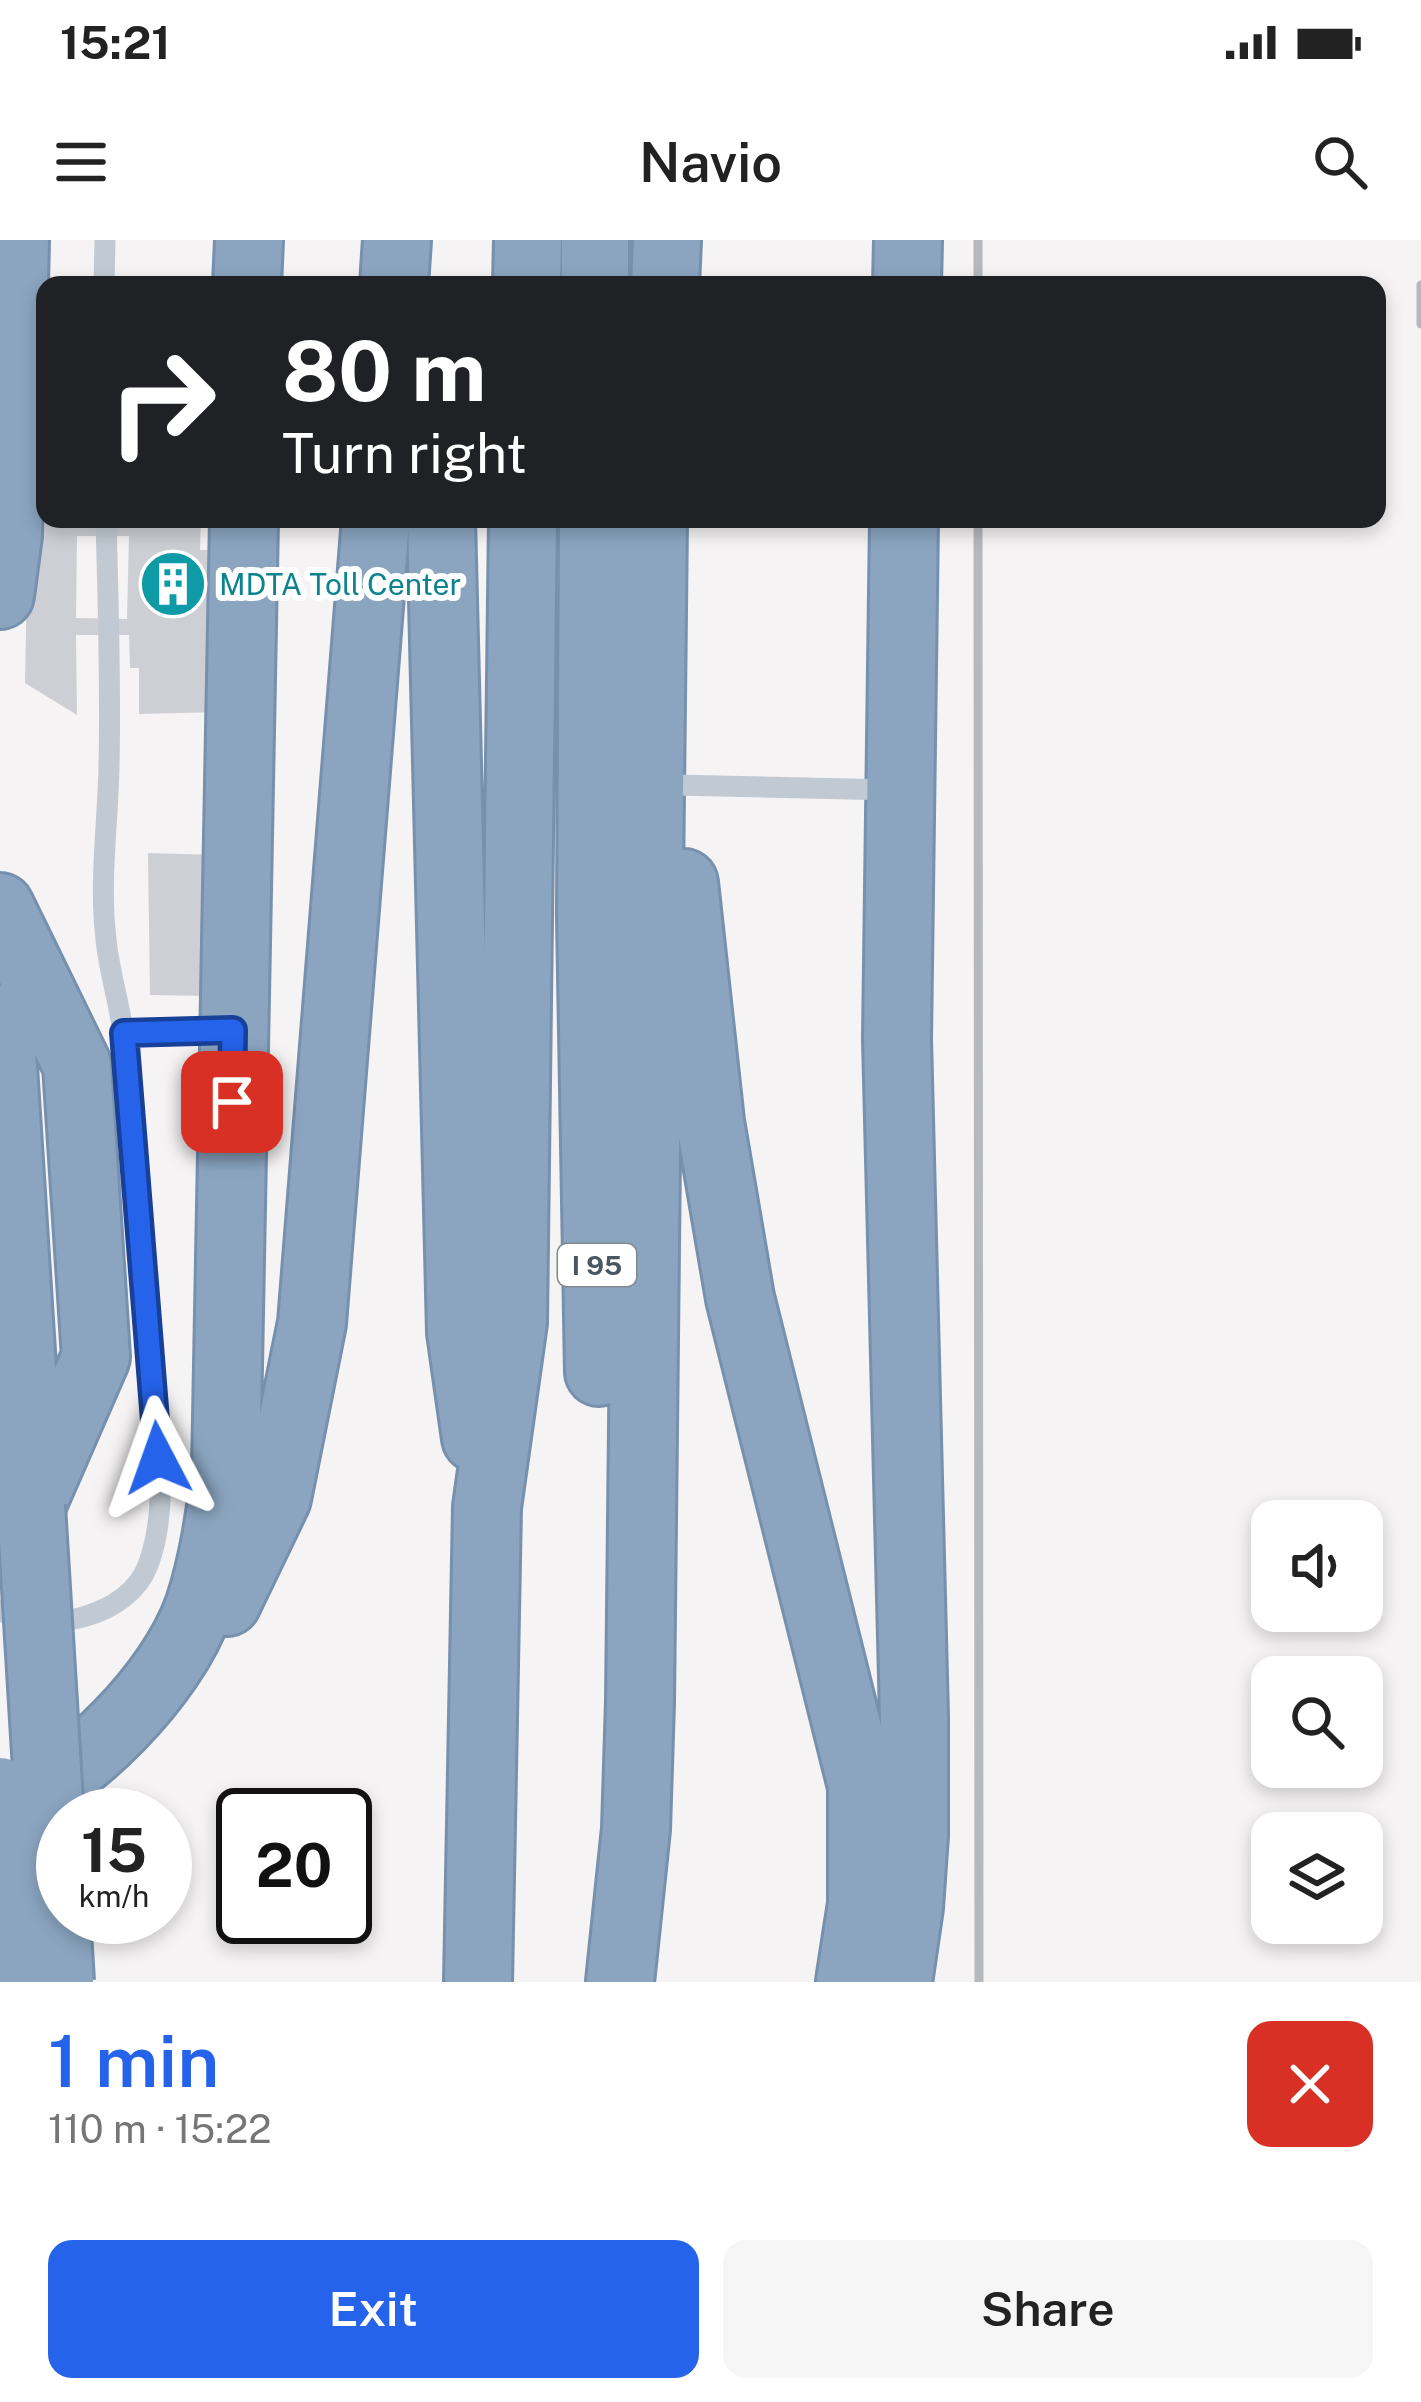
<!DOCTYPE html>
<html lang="en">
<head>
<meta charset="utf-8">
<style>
	:root { --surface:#fff; --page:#f6f6f6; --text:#222; --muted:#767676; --accent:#2563eb }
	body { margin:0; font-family:"Public Sans",sans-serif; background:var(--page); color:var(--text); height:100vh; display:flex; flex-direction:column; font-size:45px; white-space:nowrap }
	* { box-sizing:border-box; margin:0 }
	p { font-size:39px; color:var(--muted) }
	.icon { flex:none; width:66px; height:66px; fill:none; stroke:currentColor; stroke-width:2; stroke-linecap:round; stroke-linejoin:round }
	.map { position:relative; height:1742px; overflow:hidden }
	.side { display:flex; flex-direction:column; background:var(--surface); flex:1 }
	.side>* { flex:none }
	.guide { position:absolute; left:36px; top:36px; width:1350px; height:252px; border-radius:24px; box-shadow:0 6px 18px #0003; background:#202124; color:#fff; overflow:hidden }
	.buttons { position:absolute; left:1251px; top:1260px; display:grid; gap:24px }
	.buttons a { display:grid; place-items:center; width:132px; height:132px; border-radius:24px; background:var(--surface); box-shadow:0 6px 18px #0003; font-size:60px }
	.speed { position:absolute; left:36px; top:1548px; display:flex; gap:24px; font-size:60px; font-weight:700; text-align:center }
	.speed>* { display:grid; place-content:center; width:156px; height:156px; border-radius:50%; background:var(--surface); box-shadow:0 6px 18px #0003; line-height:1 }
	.speed small { font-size:30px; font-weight:400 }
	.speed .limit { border:6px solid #111; border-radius:18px; background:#fff; color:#111 }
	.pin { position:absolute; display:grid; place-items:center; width:102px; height:102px; color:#fff; margin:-51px; border-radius:24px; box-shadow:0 6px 18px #0006 }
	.me { position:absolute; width:132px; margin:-66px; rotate:356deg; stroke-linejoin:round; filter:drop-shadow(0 0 9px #0008) }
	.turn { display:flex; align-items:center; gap:42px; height:252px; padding:0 48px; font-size:54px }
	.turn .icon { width:156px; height:156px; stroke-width:2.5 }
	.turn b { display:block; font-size:84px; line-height:102px }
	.round { display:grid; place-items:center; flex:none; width:126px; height:126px; border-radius:24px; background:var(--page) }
	.summary { display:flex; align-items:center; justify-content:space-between; height:204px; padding:0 48px }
	h1 { font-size:72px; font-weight:600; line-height:90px; color:var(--accent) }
	.primary-button { display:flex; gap:24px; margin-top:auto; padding:24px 48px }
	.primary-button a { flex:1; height:138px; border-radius:24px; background:var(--accent); color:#fff; font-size:48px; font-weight:600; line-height:138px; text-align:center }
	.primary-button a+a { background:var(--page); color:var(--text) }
	.status { display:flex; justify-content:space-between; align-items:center; height:84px; padding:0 60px; background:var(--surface); direction:ltr }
	.status svg { height:33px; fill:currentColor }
	header { display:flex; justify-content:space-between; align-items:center; height:156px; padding:0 48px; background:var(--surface); font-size:54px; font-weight:600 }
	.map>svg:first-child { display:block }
	.building { fill:#cdcfd5; fill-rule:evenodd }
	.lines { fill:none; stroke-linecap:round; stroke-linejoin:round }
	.motorway-casing { stroke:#7690ad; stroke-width:72 }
	.service { stroke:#c1cad2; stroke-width:21 }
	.motorway { stroke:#8ba5c1; stroke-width:66 }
	.rail { stroke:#b5b8bd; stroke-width:9 }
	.motorway-bridge-casing { stroke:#7690ad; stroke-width:72; stroke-linecap:butt }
	.motorway-bridge { stroke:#8ba5c1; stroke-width:66 }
	.route-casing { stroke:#184099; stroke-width:30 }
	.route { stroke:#2563eb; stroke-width:21 }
	.labels { text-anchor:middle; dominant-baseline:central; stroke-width:12; stroke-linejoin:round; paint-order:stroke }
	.shield { fill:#fff; stroke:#808990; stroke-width:3 }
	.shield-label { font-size:27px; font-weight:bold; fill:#4a5661 }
	.culture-label { font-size:30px; fill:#0d838f; stroke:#fff; text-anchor:start }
</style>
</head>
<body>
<div class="status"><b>15:21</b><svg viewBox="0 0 49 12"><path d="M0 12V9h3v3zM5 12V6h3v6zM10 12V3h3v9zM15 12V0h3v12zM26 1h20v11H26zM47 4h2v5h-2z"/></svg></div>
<header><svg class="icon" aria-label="menu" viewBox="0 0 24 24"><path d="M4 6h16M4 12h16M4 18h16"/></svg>Navio<svg class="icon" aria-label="search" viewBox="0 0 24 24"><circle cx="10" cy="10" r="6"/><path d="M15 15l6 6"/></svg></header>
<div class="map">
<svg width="1421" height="1742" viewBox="0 0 1421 1742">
	<rect width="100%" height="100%" fill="#f5f3f3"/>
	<path class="building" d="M45 222V279H201L200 310H218L220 472 139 474V428H130L129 395H76L77 475 25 443 29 233ZM77 296H129L127 379 76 378Z
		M148 613 217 615 212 756 150 755Z"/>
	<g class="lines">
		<defs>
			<path id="motorway" d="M247 45 249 0
				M394 45 397 0
				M527 45 528 0
				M595 45V0
				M665 45 667 0
				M907 45 908 0
				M441 279 461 1092 476 1198
				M593 279 591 677 599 1132
				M0 355 8 295 15 0
				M684 643 710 882 740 1058 862 1546V1664L850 1742
				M0 667 77 825 96 1117 31 1266
				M0 779 30 1255
				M227 1362 277 1258 312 1083 376 279
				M3 1570C79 1538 172 1444 199 1367 214 1322 220 1277 226 1231L244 279
				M478 1742 487 1267 513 1082 523 279
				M620 1742 636 1589 640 1462 653 279
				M898 1742 909 1667 914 1595V1477L897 799 904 279"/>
		</defs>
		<use href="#motorway" class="motorway-casing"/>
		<path class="service" d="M104 45 105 0
			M674 545 894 550
			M124 793 227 790
			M0 1370C45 1396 129 1377 148 1325 170 1267 157 1195 153 1134 145 1022 137 910 124 798 120 765 109 732 106 699 99 643 108 582 109 526 111 443 108 361 106 279"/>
		<use href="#motorway" class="motorway"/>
		<path class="rail" d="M978 45V0
			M1421 45V84
			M978 279 979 1742"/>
		<defs>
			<path id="motorway-bridge" d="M31 1266 60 1742
				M0 1551 13 1742"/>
		</defs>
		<use href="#motorway-bridge" class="motorway-bridge-casing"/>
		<use href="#motorway-bridge" class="motorway-bridge"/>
	</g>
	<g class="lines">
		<defs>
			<path id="route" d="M158 1218 124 793 233 790 232 862"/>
		</defs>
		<use href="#route" class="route-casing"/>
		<use href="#route" class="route"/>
	</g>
	<defs>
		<symbol id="building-disc" viewBox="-11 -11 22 22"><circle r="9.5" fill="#0f9aa8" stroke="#fff"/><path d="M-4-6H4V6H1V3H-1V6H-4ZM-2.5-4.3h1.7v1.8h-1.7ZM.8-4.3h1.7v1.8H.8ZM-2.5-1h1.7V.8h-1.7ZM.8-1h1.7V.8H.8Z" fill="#fff"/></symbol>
	</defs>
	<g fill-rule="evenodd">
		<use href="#building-disc" x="135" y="306" width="76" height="76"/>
	</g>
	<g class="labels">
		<rect class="shield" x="558" y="1004" width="78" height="42" rx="9"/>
		<g class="shield-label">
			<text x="597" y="1025">I 95</text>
		</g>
		<g class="culture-label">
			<text x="219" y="344">MDTA Toll Center</text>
		</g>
	</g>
</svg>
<div class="buttons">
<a><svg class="icon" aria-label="sound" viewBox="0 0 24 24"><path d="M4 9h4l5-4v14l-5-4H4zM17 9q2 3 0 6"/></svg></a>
<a><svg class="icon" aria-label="search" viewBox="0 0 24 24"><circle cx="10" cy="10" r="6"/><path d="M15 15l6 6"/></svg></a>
<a><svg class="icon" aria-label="layers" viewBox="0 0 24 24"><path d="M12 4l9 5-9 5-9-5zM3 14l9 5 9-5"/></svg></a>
</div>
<div class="speed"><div>15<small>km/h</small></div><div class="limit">20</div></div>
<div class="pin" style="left:232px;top:862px;background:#d93025"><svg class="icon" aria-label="arrive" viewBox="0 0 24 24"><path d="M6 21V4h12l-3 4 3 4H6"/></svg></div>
<svg class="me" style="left:158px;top:1218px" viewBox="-20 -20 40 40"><path d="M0-17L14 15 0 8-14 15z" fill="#2563eb" stroke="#fff" stroke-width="4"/></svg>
<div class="guide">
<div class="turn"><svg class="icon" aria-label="right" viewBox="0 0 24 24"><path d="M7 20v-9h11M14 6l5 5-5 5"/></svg><div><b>80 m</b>Turn right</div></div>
</div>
</div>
<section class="side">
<div class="summary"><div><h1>1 min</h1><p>110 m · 15:22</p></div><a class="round" style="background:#d93025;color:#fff"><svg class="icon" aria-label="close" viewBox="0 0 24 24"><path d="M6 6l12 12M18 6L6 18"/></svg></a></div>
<div class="primary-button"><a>Exit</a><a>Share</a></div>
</section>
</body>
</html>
